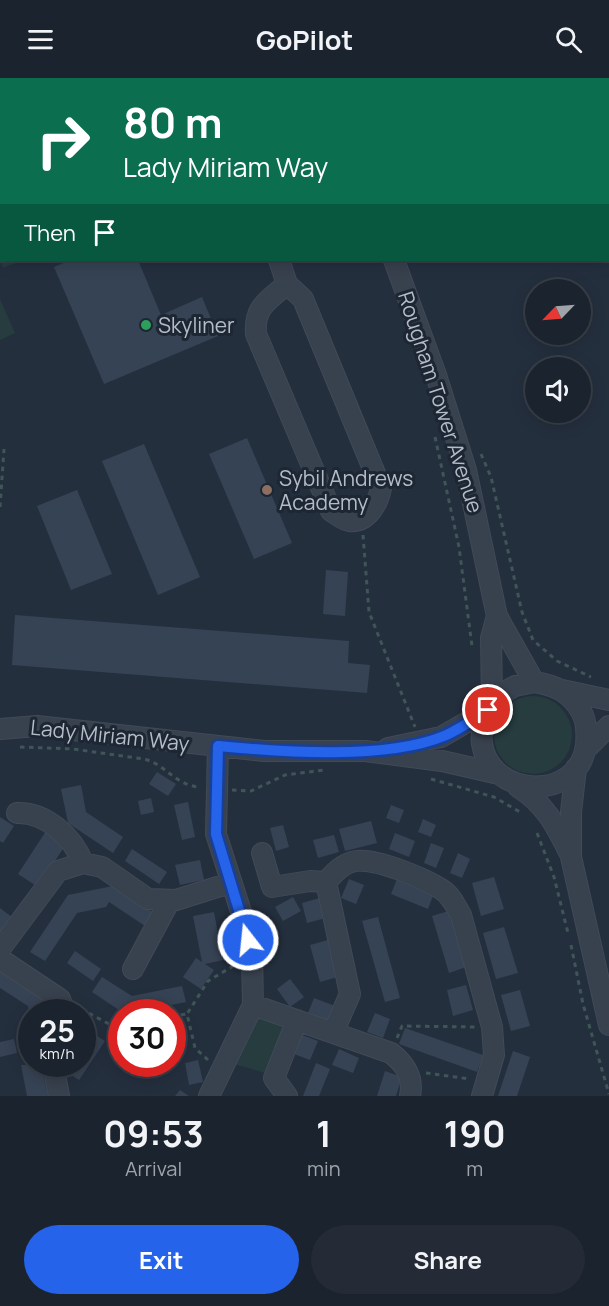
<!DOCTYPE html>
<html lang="en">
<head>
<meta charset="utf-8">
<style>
	:root { --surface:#1b232e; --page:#242b36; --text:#f1f3f6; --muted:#a0a4aa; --line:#39404a; --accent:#2563eb }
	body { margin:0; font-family:Manrope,sans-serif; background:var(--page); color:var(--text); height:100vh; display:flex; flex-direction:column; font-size:22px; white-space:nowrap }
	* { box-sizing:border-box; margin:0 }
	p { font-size:20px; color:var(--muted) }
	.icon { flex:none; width:33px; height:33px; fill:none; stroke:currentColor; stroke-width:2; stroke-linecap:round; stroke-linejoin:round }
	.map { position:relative; height:1018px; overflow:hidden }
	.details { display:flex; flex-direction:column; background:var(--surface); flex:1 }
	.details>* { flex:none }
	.banner { position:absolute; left:0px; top:0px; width:609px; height:183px; box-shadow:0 3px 15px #0003,0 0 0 2px var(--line); background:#0b6e4f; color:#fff; overflow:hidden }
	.needle { width:39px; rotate:245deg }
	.fabs { position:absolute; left:525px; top:201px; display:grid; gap:12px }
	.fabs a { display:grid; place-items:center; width:66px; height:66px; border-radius:50%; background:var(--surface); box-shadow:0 3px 15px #0003,0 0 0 2px var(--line); font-size:30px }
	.speed { position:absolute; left:18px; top:921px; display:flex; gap:12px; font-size:30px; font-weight:700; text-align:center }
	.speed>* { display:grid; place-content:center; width:78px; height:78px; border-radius:50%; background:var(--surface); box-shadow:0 3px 15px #0003,0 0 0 2px var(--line); line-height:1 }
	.speed small { font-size:15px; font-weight:400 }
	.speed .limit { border:9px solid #d22; background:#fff; color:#111 }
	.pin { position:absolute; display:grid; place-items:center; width:51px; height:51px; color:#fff; margin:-26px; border:3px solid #fff; border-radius:50%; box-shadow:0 2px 6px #0007 }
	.me { position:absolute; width:66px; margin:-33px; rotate:344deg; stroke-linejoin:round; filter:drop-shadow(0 0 4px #0008) }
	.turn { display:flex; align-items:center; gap:21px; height:126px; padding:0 24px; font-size:27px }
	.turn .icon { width:78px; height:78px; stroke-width:2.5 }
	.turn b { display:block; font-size:42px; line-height:51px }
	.then { display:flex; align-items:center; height:57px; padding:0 24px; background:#0003; gap:12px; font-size:22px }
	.eta { display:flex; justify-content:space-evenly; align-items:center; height:102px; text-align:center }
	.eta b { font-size:36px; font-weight:700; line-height:42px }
	.cta { display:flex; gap:12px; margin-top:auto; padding:12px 24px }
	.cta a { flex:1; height:69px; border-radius:36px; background:var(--accent); color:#fff; font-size:24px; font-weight:700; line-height:69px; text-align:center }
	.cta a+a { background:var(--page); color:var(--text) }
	header { display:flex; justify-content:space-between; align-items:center; height:78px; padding:0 24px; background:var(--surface); font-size:27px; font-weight:700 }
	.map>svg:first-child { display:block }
	.green { fill:#263c3f }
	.building { fill:#364354 }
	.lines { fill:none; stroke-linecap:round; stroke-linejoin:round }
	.minor-casing { stroke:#414a57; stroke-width:22 }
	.path { stroke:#3f5557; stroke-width:3; stroke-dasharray:4.5 4.5; stroke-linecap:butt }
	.minor { stroke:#38414e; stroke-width:20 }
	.route-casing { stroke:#184099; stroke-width:15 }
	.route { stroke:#2563eb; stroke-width:10 }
	.leisure-dot { fill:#2e9e5b; stroke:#1d2633; stroke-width:2 }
	.education-dot { fill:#8d6e63; stroke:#1d2633; stroke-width:2 }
	.labels { text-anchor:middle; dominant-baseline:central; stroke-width:6; stroke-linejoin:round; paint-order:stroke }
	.poi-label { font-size:21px; fill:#b4bcc9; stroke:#1d2633; text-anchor:start }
	.street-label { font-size:21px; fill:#b4bcc9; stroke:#1d2633 }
</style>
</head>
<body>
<header><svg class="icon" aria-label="menu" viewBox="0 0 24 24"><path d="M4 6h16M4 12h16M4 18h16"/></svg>GoPilot<svg class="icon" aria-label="search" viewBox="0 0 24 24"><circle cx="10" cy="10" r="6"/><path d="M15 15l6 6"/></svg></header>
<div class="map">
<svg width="609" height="1018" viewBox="0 0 609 1018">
	<rect width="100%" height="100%" fill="#242f3e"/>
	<path class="green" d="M0 0 96 1 2 2V182H24L3 190 0 183Z
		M0 221 15 255 0 262Z
		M494 657a39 39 0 1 1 78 0a39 39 0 1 1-78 0Z
		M255 934 288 947 269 996 230 985Z"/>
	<path class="building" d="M71 182H138L161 237 202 219 218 258 104 306 54 189Z
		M247 360 292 465 254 481 209 376Z
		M144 366 200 499 158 517 102 383Z
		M77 412 112 496 71 512 37 428Z
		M326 492 348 494 345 538 323 536Z
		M15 537 349 563 348 585 370 587 367 615 12 587Z
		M157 694 176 706 168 718 149 706Z
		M81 707 86 734 123 759 113 775 68 745 61 711Z
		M151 720 154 734 141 737 138 723Z
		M188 724 195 759 182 762 174 727Z
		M391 727 404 732 399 745 386 740Z
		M0 739 14 748 3 765 0 763Z
		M423 741 436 747 431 759 418 754Z
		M371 743 377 765 345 773 339 751Z
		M283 747 289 769 276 773 270 750Z
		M46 753 66 766 38 809 18 796Z
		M395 755 415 763 409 779 389 771Z
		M334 757 339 774 318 780 313 762Z
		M431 765 444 770 436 790 424 785Z
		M132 771 167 794 159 806 125 783Z
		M458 775 470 781 462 800 450 795Z
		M200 782 204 802 180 807 175 787Z
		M494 799 504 831 481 838 472 805Z
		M349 801 364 807 356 826 341 820Z
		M397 801 434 815 428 831 391 816Z
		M113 808 160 839 151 852 109 824 106 829 77 835 45 883 30 874 68 817Z
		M293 819 301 833 283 843 275 829Z
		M320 820 326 840 307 845 302 825Z
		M0 830 13 840 3 855 0 853Z
		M452 832 469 888 449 895 432 838Z
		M214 834 223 882 205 886 214 892 201 911 183 899 196 880 202 884 193 838Z
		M378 839 400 920 385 924 362 843Z
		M504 849 518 895 496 901 483 855Z
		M328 862 338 899 320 904 310 867Z
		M75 873 101 891 93 903 67 885Z
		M0 891 44 920 47 934H32L30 943 28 928 0 910Z
		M102 899 132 918 182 908 186 924 137 934H122L92 914Z
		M290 901 304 919 290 929 277 911Z
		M466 907 473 932 453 938 447 912Z
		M520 912 530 948 511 953 501 917Z
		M314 920 335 928 329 943 308 935Z
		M375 935 390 941 383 960 367 954Z
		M181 947 185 967 172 969V948Z
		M405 950 483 977 477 994 399 966Z
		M91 954 105 963 79 1002 65 993 71 986H82V968Z
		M302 957 318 963 310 982 294 976Z
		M14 961 17 975 0 979V964Z
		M339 971 359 980 353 995 332 987Z
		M513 973 530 979 517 1018H498Z
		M198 982 203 1004 189 1007 185 985Z
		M316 985 330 991 319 1018H303Z
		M41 986 48 1018H27L21 987Z
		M385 993 402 999 396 1018H377Z
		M180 1012 189 1018H175Z"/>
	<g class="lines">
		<defs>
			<path id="minor" d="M130 0V2
				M190 0V2
				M321 0V2
				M279 182 287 206 303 221 381 410C378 425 368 445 349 443 343 442 336 436 331 433L256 256C254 228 268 223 287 206
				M394 182 436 297 466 392 497 538 534 604
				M534 604C556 607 571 615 582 635 587 645 587 656 586 667 579 724 491 721 482 666 480 650 486 635 492 621L515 608Z
				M562 612 609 622
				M492 621 491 560 497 538
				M0 651 37 648 264 673H365L442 683 499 696
				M388 670 441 659 488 632
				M585 672 609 648
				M576 690 571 734V779L609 947
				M518 709C545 726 555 746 569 774
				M17 735C46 734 73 759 83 785
				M262 775 272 809 310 803 326 804
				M0 871 58 793 83 785 102 789 148 821 176 822 230 805
				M0 881 60 921 65 934
				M133 891 170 822
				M253 927 391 975C405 986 414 999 410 1018
				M333 955 350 916 326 804C334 795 343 785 356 783 376 780 424 800 441 811 451 817 455 827 461 837L492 949 494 977 482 1018
				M53 986 59 1018
				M209 1018 253 927 252 877 245 846 216 756 218 668
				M287 1018 274 1000 297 942"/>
		</defs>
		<use href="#minor" class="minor-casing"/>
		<path class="path" d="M297 0V2
			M341 0 342 2
			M435 359 459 469 472 568
			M481 376 491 399 522 534 533 562 557 583 591 599
			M0 429 4 371
			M363 457 369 534 415 649
			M20 669 73 671 144 681C165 686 175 707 199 709
			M431 701 494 719 520 734
			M232 712 251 713 285 697 324 692
			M537 755 554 799 568 855
			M571 867 583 926 609 1016
			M81 931 111 947 122 945
			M172 938 187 936
			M397 960 402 948 475 949
			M208 982 195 970 187 936 208 903 235 887
			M426 995 470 1001"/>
		<use href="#minor" class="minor"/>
	</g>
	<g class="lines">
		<defs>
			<path id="route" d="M248 862 216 756 218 668C281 674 386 682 444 658 460 651 473 642 488 632"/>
		</defs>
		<use href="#route" class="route-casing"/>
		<use href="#route" class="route"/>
	</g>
	<circle class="leisure-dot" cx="146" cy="247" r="6"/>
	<circle class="education-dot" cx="267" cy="412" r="6"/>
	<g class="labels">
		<g class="poi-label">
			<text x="158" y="247">Skyliner</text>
			<text x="279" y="400">Sybil Andrews<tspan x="279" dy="24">Academy</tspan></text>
		</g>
		<g class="street-label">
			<text transform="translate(441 324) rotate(72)">Rougham Tower Avenue</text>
			<text transform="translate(110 657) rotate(6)">Lady Miriam Way</text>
		</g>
	</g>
</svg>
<div class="fabs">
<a><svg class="needle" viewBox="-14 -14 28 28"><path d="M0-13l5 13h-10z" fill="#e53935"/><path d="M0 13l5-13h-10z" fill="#a0a4aa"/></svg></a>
<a><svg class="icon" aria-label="sound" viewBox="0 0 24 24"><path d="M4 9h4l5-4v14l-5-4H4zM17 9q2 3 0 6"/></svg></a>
</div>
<div class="speed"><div>25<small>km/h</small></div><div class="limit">30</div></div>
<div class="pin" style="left:488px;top:632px;background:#d93025"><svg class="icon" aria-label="arrive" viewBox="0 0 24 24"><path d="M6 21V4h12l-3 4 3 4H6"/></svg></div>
<svg class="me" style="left:248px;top:862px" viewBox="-20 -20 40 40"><circle r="17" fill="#2563eb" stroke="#fff" stroke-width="3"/><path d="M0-11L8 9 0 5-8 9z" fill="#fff"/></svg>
<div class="banner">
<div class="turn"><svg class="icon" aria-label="right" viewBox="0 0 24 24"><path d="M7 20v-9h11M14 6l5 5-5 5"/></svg><div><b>80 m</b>Lady Miriam Way</div></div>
<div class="then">Then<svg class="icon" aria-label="arrive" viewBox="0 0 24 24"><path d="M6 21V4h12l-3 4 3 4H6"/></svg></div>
</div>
</div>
<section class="details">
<div class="eta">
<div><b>09:53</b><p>Arrival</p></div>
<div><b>1</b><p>min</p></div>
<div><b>190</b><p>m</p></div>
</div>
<div class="cta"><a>Exit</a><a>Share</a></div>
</section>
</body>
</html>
